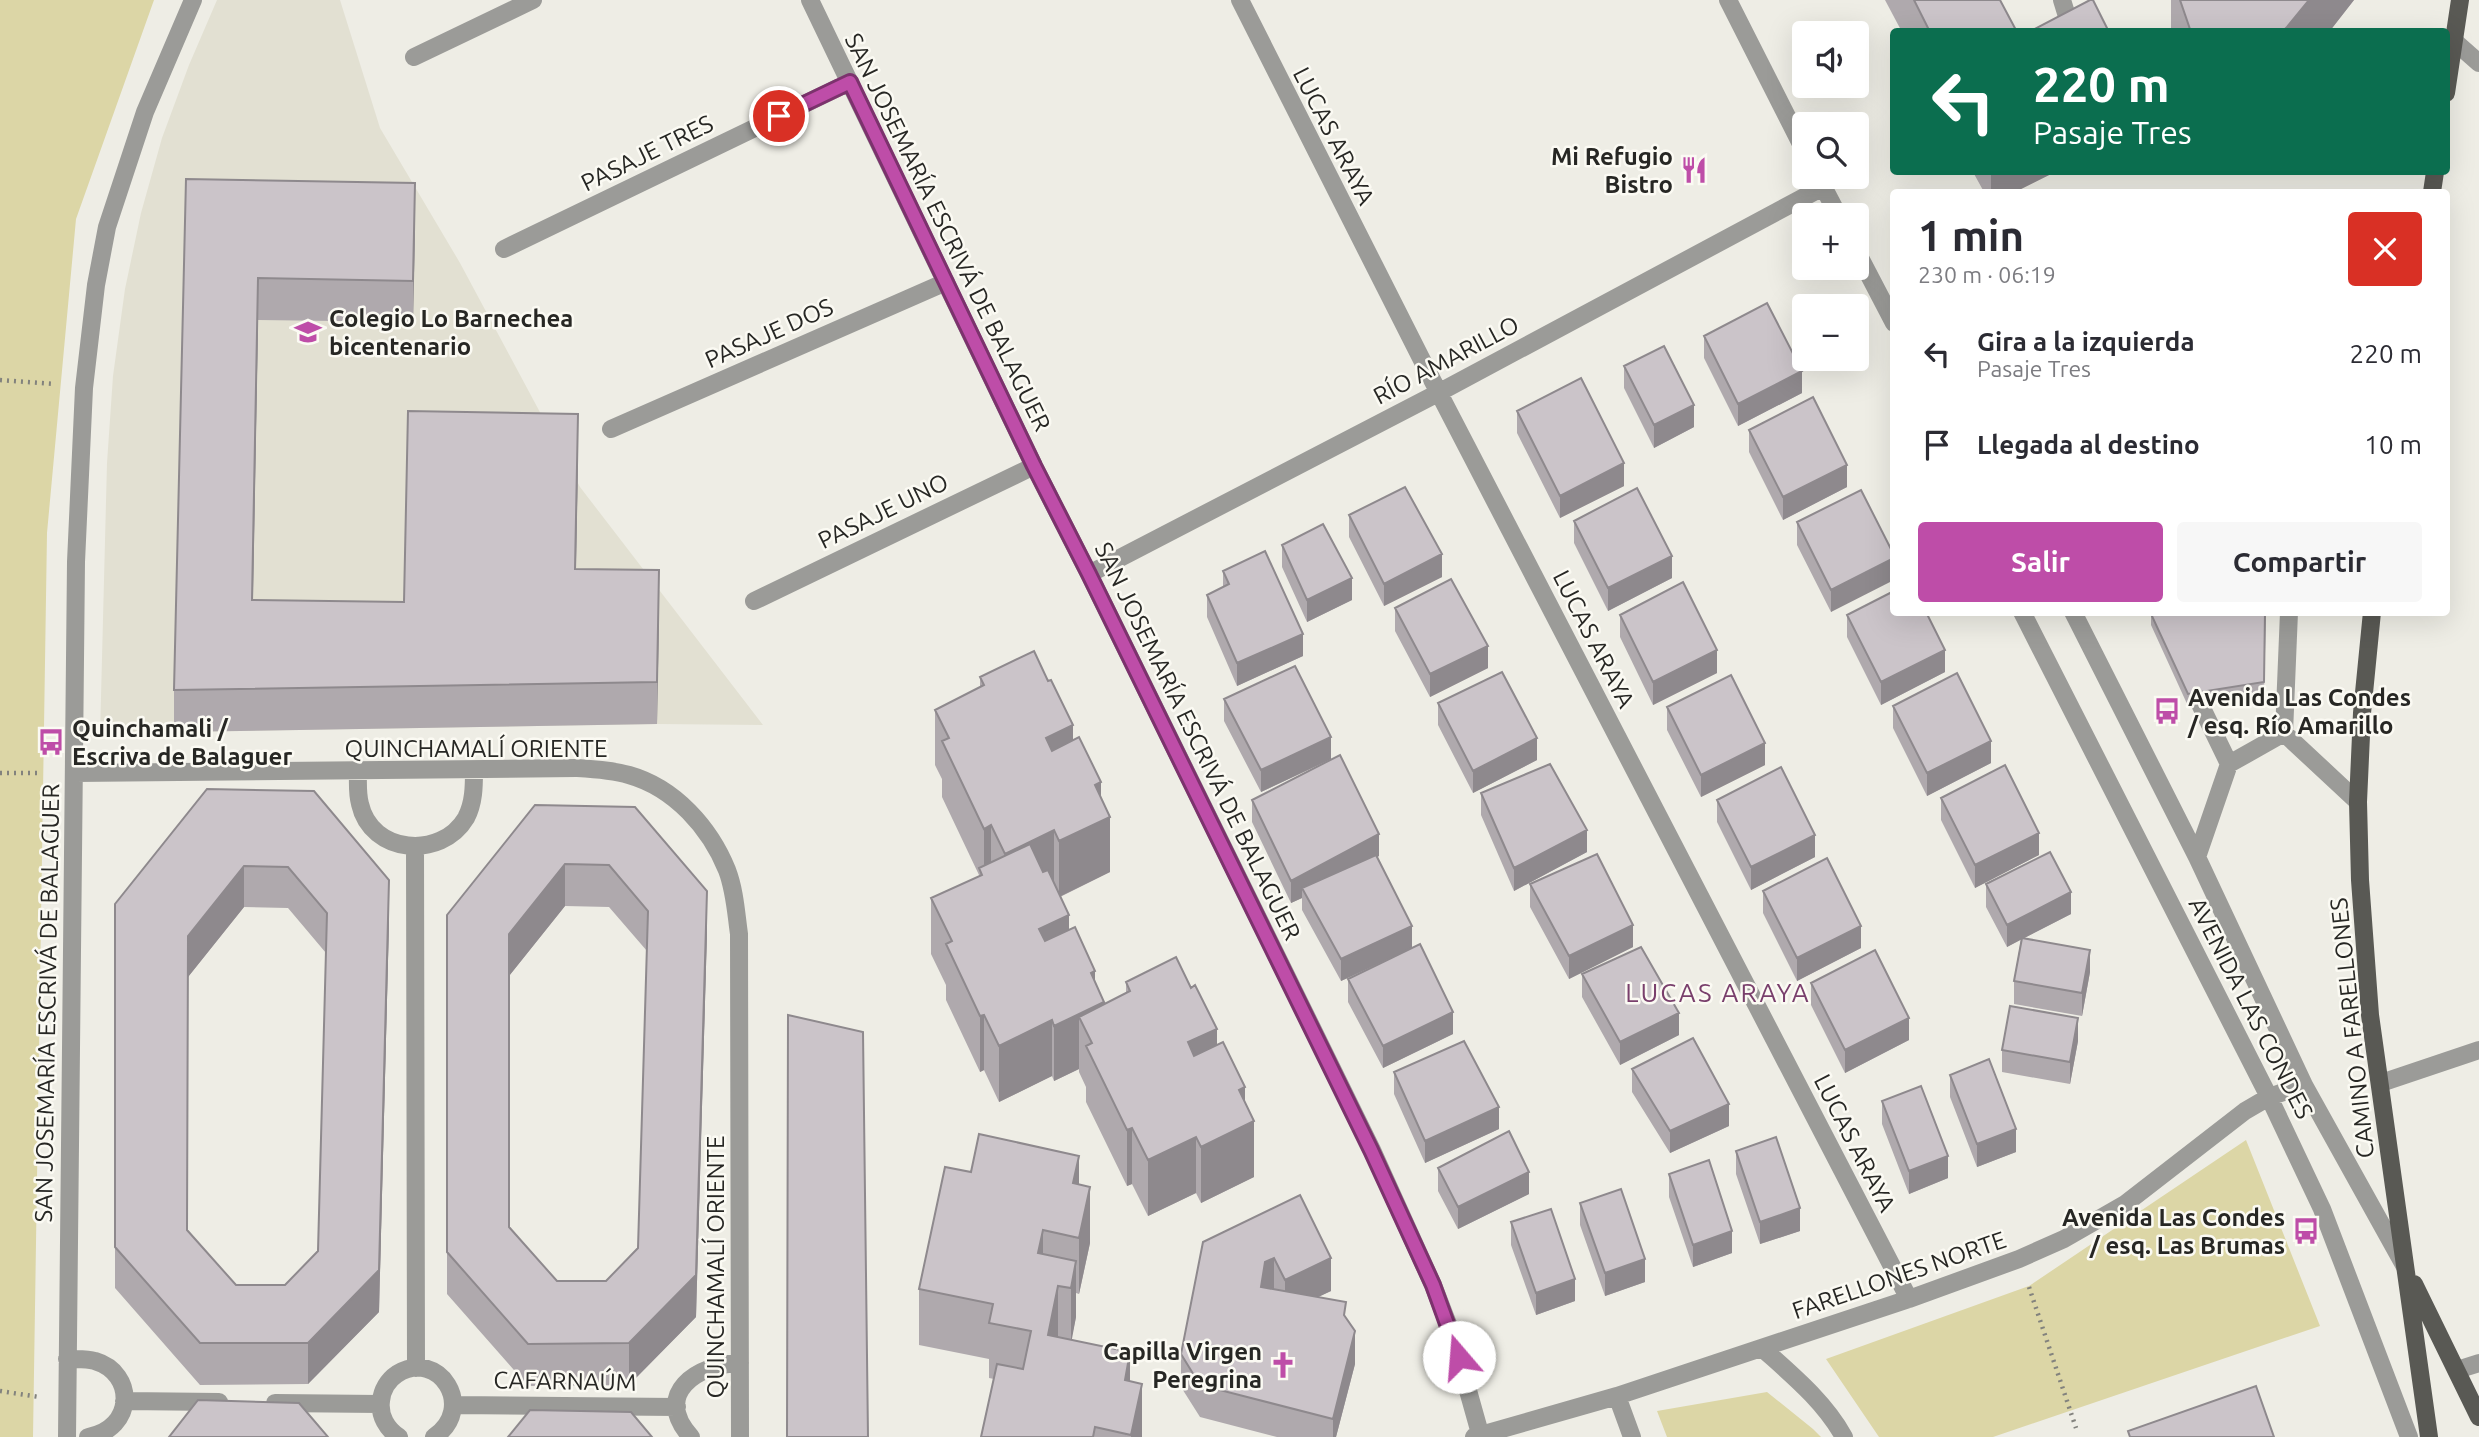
<!DOCTYPE html>
<html lang="es">
<head>
<meta charset="utf-8">
<style>
	:root { --surface:#fff; --page:#f7f7f7; --text:#2b2b33; --muted:#7c7c81; --accent:#be4da8 }
	body { margin:0; font-family:Ubuntu,sans-serif; background:var(--page); color:var(--text); height:100vh; display:flex; flex-direction:column; font-size:26px; white-space:nowrap }
	* { box-sizing:border-box; margin:0 }
	p { font-size:23px; color:var(--muted) }
	.icon { flex:none; width:38px; height:38px; fill:none; stroke:currentColor; stroke-width:2; stroke-linecap:round; stroke-linejoin:round }
	.map { position:relative; flex:1; overflow:hidden }
	.panel { position:absolute; left:1890px; top:189px; width:560px; height:427px; display:flex; flex-direction:column; background:var(--surface); border-radius:7px; box-shadow:0 7px 28px #0002 }
	.panel>* { flex:none }
	.hud { position:absolute; left:1890px; top:28px; width:560px; height:147px; border-radius:7px; box-shadow:0 7px 28px #0002; background:#0b6e4f; color:#fff; overflow:hidden }
	.buttons { position:absolute; left:1792px; top:21px; display:grid; gap:14px }
	.buttons a { display:grid; place-items:center; width:77px; height:77px; border-radius:7px; background:var(--surface); box-shadow:0 7px 28px #0002; font-size:35px }
	.pin { position:absolute; display:grid; place-items:center; width:60px; height:60px; color:#fff; margin:-30px; border:4px solid #fff; border-radius:50%; box-shadow:0 2px 7px #0007 }
	.me { position:absolute; width:77px; margin:-38px; rotate:342deg; stroke-linejoin:round; filter:drop-shadow(0 0 5px #0008) }
	.turn { display:flex; align-items:center; gap:24px; height:147px; padding:0 28px; font-size:32px }
	.turn .icon { width:91px; height:91px; stroke-width:2.5 }
	.turn b { display:block; font-size:49px; line-height:60px }
	.round { display:grid; place-items:center; flex:none; width:74px; height:74px; border-radius:7px; background:var(--page) }
	.headline { display:flex; align-items:center; justify-content:space-between; height:119px; padding:0 28px }
	h1 { font-size:42px; font-weight:700; line-height:52px }
	.action { display:flex; gap:14px; margin-top:auto; padding:14px 28px }
	.action a { flex:1; height:80px; border-radius:7px; background:var(--accent); color:#fff; font-size:28px; font-weight:700; line-height:80px; text-align:center }
	.action a+a { background:var(--page); color:var(--text) }
	ul { padding:0; list-style:none }
	li { display:flex; align-items:center; gap:21px; height:91px; padding:0 28px }
	li div { flex:1 }
	li b { display:block; font-size:26px }
	li em { font-style:normal }
	.map>svg:first-child { display:block }
	.built { fill:#e2e0d2 }
	.green { fill:#dcd6a6 }
	.lines { fill:none; stroke-linecap:round; stroke-linejoin:round }
	.path { stroke:#82827d; stroke-width:4.5; stroke-dasharray:2 5; stroke-linecap:butt }
	.minor { stroke:#9b9b98; stroke-width:18 }
	.major { stroke:#595954; stroke-width:18 }
	.wall { fill:#afa9ad; fill-rule:evenodd }
	.shaded-wall { fill:#8e898d }
	.building { fill:#cbc4c9; stroke:#8e898d; stroke-width:2; fill-rule:evenodd }
	.route-casing { stroke:#7c326d; stroke-width:18 }
	.route { stroke:#be4da8; stroke-width:12 }
	.labels { text-anchor:middle; dominant-baseline:central; stroke-width:5; stroke-linejoin:round; paint-order:stroke }
	.street-label { font-size:24px; fill:#272724; stroke:#fbfaf3 }
	.poi-label { font-size:24px; font-weight:bold; fill:#272724; stroke:#fbfaf3; text-anchor:end }
	.neighbourhood-label { font-size:26px; letter-spacing:2px; fill:#793f6c; stroke:#fbfaf3 }
</style>
</head>
<body>
<div class="map">
<svg width="2479" height="1437" viewBox="0 0 2479 1437">
	<rect width="100%" height="100%" fill="#eeede5"/>
	<path class="built" d="M217 0H340L380 128 460 263 580 487 763 725 657 724 174 732 100 736 107 463 113 376 125 289 141 213 162 138 189 65Z"/>
	<path class="green" d="M0 0H154L76 219 47 533 33 1437H0Z
		M2246 1140 2320 1326 1993 1437H1879L1826 1359 2029 1286Z
		M1767 1392 1813 1429 1821 1437H1667L1657 1411Z"/>
	<g class="lines">
		<path class="path" d="M0 380 55 384
			M0 773H42
			M2029 1287 2076 1428
			M0 1391 39 1397"/>
		<path class="minor" d="M810 0 1034 466 1089 574 1372 1150 1433 1285 1453 1337 1481 1437
			M1240 0 1426 368 1909 1299
			M1728 0 1804 150
			M2062 0 2070 26
			M2454 41 2479 63
			M414 57 533 0
			M1818 177 1838 215
			M504 249 850 82
			M1857 252 1894 323
			M611 429 946 282
			M1089 574 1438 393 1823 187
			M754 601 1034 466
			M2022 612 2269 1097 2322 1209 2409 1437
			M2073 612 2197 857 2304 1085 2404 1265
			M2200 704 2229 764 2284 733 2289 612
			M2284 733 2358 802
			M358 771C358 782 357 793 360 804 371 854 441 860 466 818 474 803 474 786 474 770
			M75 773 576 768C593 769 612 770 629 775 675 788 710 828 727 870 735 891 736 913 739 934L740 1437
			M415 847 416 1368
			M2197 857 2229 764
			M2381 1083 2479 1050
			M1762 1348C1792 1375 1824 1401 1844 1437
			M67 1359C76 1359 86 1358 95 1361 136 1373 135 1429 88 1437
			M2457 1370 2479 1363
			M1617 1396 1632 1437
			M124 1401 219 1402
			M275 1403 380 1404
			M454 1405 677 1407
			M67 1437 76 562 84 388 96 285 107 227 145 112 193 0
			M399 1437C387 1429 379 1416 381 1401 382 1390 388 1380 397 1374 439 1348 477 1408 434 1437
			M691 1437C652 1394 697 1364 740 1363
			M1474 1437 1617 1396 1909 1299 2019 1259 2064 1239 2125 1204 2245 1111 2269 1097 2304 1085"/>
		<path class="major" d="M2446 93 2460 0
			M2432 192 2435 172
			M2372 612 2362 713 2358 802 2360 880 2370 1015 2429 1437
			M2414 1284 2479 1417"/>
	</g>
	<path class="wall" d="M1885 0H2000L2017 32H1902Z
		M2171 0H2354L2329 32H2172L2171 28Z
		M1973 172H2055L2015 192H1984Z
		M186 179 415 224 413 322 258 320 253 600 404 602 578 456 576 569 659 612 657 724 174 732V690Z
		M1704 336 1802 393 1738 426 1704 358Z
		M1624 366 1694 427 1654 448 1624 388Z
		M1517 411 1624 486 1560 518 1517 433Z
		M1749 430 1847 487 1783 520 1749 452Z
		M1349 515 1442 577 1384 606 1349 537Z
		M1574 521 1672 578 1608 611 1574 543Z
		M1797 522 1894 555 1831 612 1797 545Z
		M1282 545 1352 600 1307 622 1282 567Z
		M1223 571 1303 656 1237 686 1207 617V595L1223 587Z
		M1395 608 1488 668 1430 697 1395 631Z
		M2266 612 2264 694 2188 706 2151 625V614Z
		M1620 615 1717 673 1653 705 1620 637Z
		M1847 615 1945 672 1881 705 1847 637Z
		M980 677 1073 741 1101 798 1110 872 1060 897 1069 930 1095 982 1104 1004 1126 993V982L1217 1045 1245 1102 1254 1177 1201 1203 1196 1193 1148 1216 1132 1184 1127 1186 1086 1102V1087L1079 1072V1069L1054 1081 1052 1076 999 1102 984 1070 980 1072 946 1000V985L931 954V898L979 876V875L942 797V779L935 765V710L980 687Z
		M1224 699 1331 759 1379 856 1377 857 1412 948 1453 1034 1383 1068 1348 1002V979L1389 959 1341 981 1302 910V898L1291 903 1252 822V800L1330 760 1261 792 1224 721Z
		M1438 703 1537 760 1473 793 1438 725Z
		M1893 706 1991 763 1927 796 1893 728Z
		M1667 707 1765 765 1701 797 1667 730Z
		M207 789 389 922 379 1312 308 1384 200 1385 115 1288V904ZM244 907 288 908 326 953 318 1251 285 1285H236L187 1230 188 977Z
		M1481 793 1587 852 1514 891 1481 815Z
		M1941 798 2039 855 1975 888 1941 820Z
		M1717 800 1815 857 1751 890 1717 822Z
		M535 805 707 932 696 1317 629 1385 528 1386 447 1294V915ZM565 906 609 907 647 951 638 1248 606 1281H557L509 1227V976Z
		M1530 884 1633 947 1569 979 1530 907Z
		M1986 884 2071 914 2024 938 2090 972 2082 1016 2014 1004V981L2021 939 2007 947 1986 907Z
		M1763 891 1861 948 1797 981 1763 913Z
		M1582 974 1679 1035 1620 1065 1582 997Z
		M1811 983 1909 1040 1845 1073 1811 1005Z
		M2078 1041 2070 1084 2002 1072V1050Z
		M1632 1069 1729 1126 1670 1153 1632 1092Z
		M1394 1072 1499 1129 1425 1163 1394 1094Z
		M1950 1075 2016 1152 1977 1167 1950 1097Z
		M1882 1101 1948 1178 1909 1194 1882 1124Z
		M1736 1151 1800 1231 1760 1244 1736 1174Z
		M1438 1168 1529 1194 1458 1229 1438 1191Z
		M971 1172 1079 1184 1090 1243 1079 1294 1076 1293V1317L1071 1340 1130 1381 1142 1437H981L994 1379 989 1378V1359L919 1345V1289Z
		M1669 1174 1732 1253 1693 1267 1669 1197Z
		M1300 1195 1331 1291 1317 1297 1346 1318 1355 1364 1336 1437H1277L1200 1417 1181 1387V1354Z
		M1580 1203 1645 1282 1605 1296 1580 1225Z
		M1511 1222 1575 1301 1536 1315 1511 1245Z"/>
	<path class="shaded-wall" d="M2309 0H2354L2329 32H2282Z
		M1991 172H2055L2015 192H1991Z
		M415 183V224L413 322V281Z
		M258 278V320L252 641V600Z
		M1802 371V393L1738 426V404Z
		M1694 405V427L1654 448V425Z
		M578 414V456L575 610V569Z
		M1624 463V486L1560 518V496Z
		M1847 465V487L1783 520V497Z
		M1442 554V577L1384 606V584Z
		M1672 556V578L1608 611V588Z
		M1894 558V580L1831 612V590Z
		M659 570V612L657 724V682Z
		M1352 578V600L1307 622V600Z
		M1303 634V656L1237 686V663Z
		M1488 646V668L1430 697V674Z
		M1717 650V673L1653 705V682Z
		M1945 650V672L1881 705V682Z
		M1073 725V780L1046 793V738Z
		M1331 737V759L1261 792V770Z
		M1537 738V760L1473 793V771Z
		M1991 741V763L1927 796V773Z
		M1765 743V765L1701 797V775Z
		M1101 782V821L1110 817V872L1059 897V841L1095 785Z
		M991 825V881L984 885V829Z
		M1054 830V886L1005 910V854Z
		M1587 830V852L1514 891V868Z
		M2039 833V855L1975 888V865Z
		M1379 834V856L1306 895 1302 888V898L1291 903V881Z
		M1815 835V857L1751 890V867Z
		M565 864V906L509 976V934Z
		M244 866V907L188 977V936Z
		M389 880V922L379 1312 308 1384V1343Z
		M707 891V932L696 1317 629 1385V1343Z
		M2071 892V914L2007 947V925Z
		M1069 915V971L1039 985V929Z
		M1633 925V947L1569 979V956Z
		M1412 926V948L1341 981V959Z
		M1861 926V948L1797 981V958Z
		M2090 950V972L2082 1016V993Z
		M1095 971V1006L1104 1002V1057L1092 1043 1079 1017V1069L1054 1081V1026L1091 973Z
		M1453 1012V1034L1383 1068V1046Z
		M1679 1013V1035L1620 1065V1042Z
		M984 1015V1070L980 1072V1016Z
		M1909 1018V1040L1845 1073V1050Z
		M2078 1018V1041L2070 1084V1062Z
		M1052 1020V1076L999 1102V1046Z
		M1217 1029V1084L1188 1098V1042Z
		M1245 1087V1126L1254 1121V1177L1201 1203V1147L1239 1090Z
		M1729 1104V1126L1670 1153V1131Z
		M1499 1107V1129L1425 1163V1141Z
		M1132 1128V1184L1127 1186V1130Z
		M2016 1129V1152L1977 1167V1144Z
		M1196 1137V1193L1148 1216V1160Z
		M1079 1156V1211L1073 1239V1183Z
		M1948 1156V1178L1909 1194V1171Z
		M1529 1172V1194L1458 1229V1207Z
		M1090 1187V1243L1079 1294V1238Z
		M1800 1208V1231L1760 1244V1222Z
		M1043 1230V1286L1038 1253Z
		M1732 1231V1253L1693 1267V1245Z
		M1274 1258V1291L1261 1287 1265 1262Z
		M1331 1258V1291L1285 1313V1280Z
		M1645 1259V1282L1605 1296V1273Z
		M1076 1261V1317L1071 1344V1288Z
		M1575 1279V1301L1536 1315V1293Z
		M1058 1286V1342L1048 1335Z
		M1355 1331V1364L1336 1437H1333V1419Z
		M1130 1352V1408L1125 1436V1380Z
		M1142 1384V1437H1131V1435Z"/>
	<path class="building" d="M1914 0H2000L2017 32H1930Z
		M2090 0H2093L2109 32H2029Z
		M2180 0H2309L2287 27 2282 32H2191Z
		M186 179 415 183 413 281 258 278 252 600 404 602 408 411 578 414 575 569 659 570 657 682 174 690Z
		M1767 303 1802 371 1738 404 1704 336Z
		M1664 346 1694 405 1654 425 1624 366Z
		M1581 378 1624 463 1560 496 1517 411Z
		M1813 397 1847 465 1783 497 1749 430Z
		M1405 487 1442 554 1384 584 1349 515Z
		M1637 488 1672 556 1608 588 1574 521Z
		M1861 490 1894 555V558L1831 590 1797 522Z
		M1323 524 1352 578 1307 600 1282 545Z
		M1265 551 1303 634 1237 663 1207 595 1229 584 1223 571Z
		M1451 579 1488 646 1430 674 1395 608Z
		M1683 582 1717 650 1653 682 1620 615Z
		M1894 591V612H1926L1945 650 1881 682 1847 615Z
		M2159 612H2265L2264 682 2188 694 2151 614Z
		M1034 651 1048 681 1051 680 1073 725 1046 738 1052 751 1079 737 1101 782 1095 785 1110 817 1059 841 1054 830 1005 854 991 825 984 829 942 741 949 738 935 710 984 685 980 677Z
		M1295 666 1331 737 1261 770 1224 699Z
		M1502 672 1537 738 1473 771 1438 703Z
		M1957 673 1991 741 1927 773 1893 706Z
		M1731 675 1765 743 1701 775 1667 707Z
		M1340 755 1379 834 1291 881 1252 800Z
		M1550 764 1587 830 1514 868 1481 793Z
		M2005 765 2039 833 1975 865 1941 798Z
		M1781 767 1815 835 1751 867 1717 800Z
		M207 789 314 791 389 880 379 1270 308 1343H200L115 1247V904ZM244 866 288 867 327 913 318 1251 285 1285H236L187 1230 188 936Z
		M535 805 635 807 707 891 696 1275 629 1343 528 1344 447 1252V915ZM565 864 609 865 648 911 638 1248 606 1281H557L509 1227V934Z
		M1030 844 1043 872 1048 870 1069 915 1039 929 1045 941 1075 927 1095 971 1091 973 1104 1002 1054 1026 1052 1020 999 1046 984 1015 980 1016 946 944 952 941 931 898 982 875 979 868Z
		M2050 852 2071 892 2007 925 1986 884Z
		M1597 854 1633 925 1569 956 1530 884Z
		M1376 855 1412 926 1341 959 1302 888Z
		M1827 858 1861 926 1797 958 1763 891Z
		M2022 938 2090 950 2082 993 2014 981Z
		M1420 944 1453 1012 1383 1046 1348 979Z
		M1641 947 1679 1013 1620 1042 1582 974Z
		M1875 950 1909 1018 1845 1050 1811 983Z
		M1176 957 1191 988 1195 985 1217 1029 1188 1042 1194 1056 1223 1042 1245 1087 1239 1090 1254 1121 1201 1147 1196 1137 1148 1160 1132 1128 1127 1130 1086 1046 1092 1043 1079 1017 1130 991 1126 982Z
		M2010 1006 2078 1018 2070 1062 2002 1050Z
		M788 1015 863 1032 868 1437H787Z
		M1693 1038 1729 1104 1670 1131 1632 1069Z
		M1464 1041 1499 1107 1425 1141 1394 1072Z
		M1989 1059 2016 1129 1977 1144 1950 1075Z
		M1921 1086 1948 1156 1909 1171 1882 1101Z
		M1509 1131 1529 1172 1458 1207 1438 1168Z
		M979 1134 1079 1156 1073 1183 1090 1187 1079 1238 1043 1230 1038 1253 1076 1261 1071 1288 1058 1286 1048 1335 1130 1352 1125 1380 1142 1384 1131 1435 1095 1427 1093 1437H981L997 1364 1023 1369 1031 1331 989 1323 993 1304 919 1289 945 1167 971 1172Z
		M1776 1137 1800 1208 1760 1222 1736 1151Z
		M1709 1160 1732 1231 1693 1245 1669 1174Z
		M1621 1189 1645 1259 1605 1273 1580 1203Z
		M1300 1195 1331 1258 1285 1280 1274 1258 1265 1262 1261 1287 1346 1302 1344 1315 1355 1331 1333 1419 1200 1385 1181 1354 1203 1242Z
		M1551 1209 1575 1279 1536 1293 1511 1222Z
		M2256 1386 2274 1437H2130L2128 1431Z
		M198 1400 299 1403 328 1437H169Z
		M530 1410 631 1412 652 1437H508Z"/>
	<g class="lines">
		<defs>
			<path id="route" d="M779 116 850 82 1034 466 1089 574 1371 1150 1433 1285 1459 1357"/>
		</defs>
		<use href="#route" class="route-casing"/>
		<use href="#route" class="route"/>
	</g>
	<defs>
		<symbol id="restaurant-bare" viewBox="-9 -9 18 18"><path d="M-5-6h1v4h1v-4h1v4h1v-4h1v5L-1.5 .5V6h-2V.5L-5-1ZM5-6V6H3V1.5H1.5Q1.5-4 5-6Z" fill="#be4da8" stroke="#fbfaf3" stroke-width="2.5" paint-order="stroke"/></symbol>
		<symbol id="school-bare" viewBox="-9 -9 18 18"><path d="M0-5L7-2L0 1L-7-2ZM-4 1L0 2.5L4 1V4Q0 6-4 4Z" fill="#be4da8" stroke="#fbfaf3" stroke-width="2.5" paint-order="stroke"/></symbol>
		<symbol id="bus-bare" viewBox="-9 -9 18 18"><path d="M-5-6H5V4H4V6H2V4H-2V6H-4V4H-5ZM-3.5-4V0h7V-4ZM-3.5 1.2v1.5H-2V1.2ZM2 1.2v1.5H3.5V1.2Z" fill="#be4da8" stroke="#fbfaf3" stroke-width="2.5" paint-order="stroke"/></symbol>
		<symbol id="church-bare" viewBox="-9 -9 18 18"><path d="M-1.2-6h2.4v3.5h3.3v2.4h-3.3V6h-2.4V-.1h-3.3v-2.4h3.3Z" fill="#be4da8" stroke="#fbfaf3" stroke-width="2.5" paint-order="stroke"/></symbol>
	</defs>
	<g fill-rule="evenodd">
		<use href="#restaurant-bare" x="1675" y="151" width="38" height="38"/>
		<use href="#school-bare" x="289" y="313" width="38" height="38"/>
		<use href="#bus-bare" x="2148" y="692" width="38" height="38"/>
		<use href="#bus-bare" x="32" y="723" width="38" height="38"/>
		<use href="#bus-bare" x="2287" y="1212" width="38" height="38"/>
		<use href="#church-bare" x="1264" y="1346" width="38" height="38"/>
	</g>
	<g class="labels">
		<g class="street-label">
			<text transform="translate(1334 136) rotate(63)">LUCAS ARAYA</text>
			<text transform="translate(647 153) rotate(-26)">PASAJE TRES</text>
			<text transform="translate(948 232) rotate(64)">SAN JOSEMARÍA ESCRIVÁ DE BALAGUER</text>
			<text transform="translate(769 333) rotate(-24)">PASAJE DOS</text>
			<text transform="translate(1446 360) rotate(-28)">RÍO AMARILLO</text>
			<text transform="translate(883 511) rotate(-26)">PASAJE UNO</text>
			<text transform="translate(1594 639) rotate(63)">LUCAS ARAYA</text>
			<text transform="translate(1198 741) rotate(64)">SAN JOSEMARÍA ESCRIVÁ DE BALAGUER</text>
			<text x="476" y="748">QUINCHAMALÍ ORIENTE</text>
			<text transform="translate(47 1003) rotate(-89)">SAN JOSEMARÍA ESCRIVÁ DE BALAGUER</text>
			<text transform="translate(2251 1008) rotate(63)">AVENIDA LAS CONDES</text>
			<text transform="translate(2352 1028) rotate(-96)">CAMINO A FARELLONES</text>
			<text transform="translate(1855 1143) rotate(63)">LUCAS ARAYA</text>
			<text transform="translate(715 1267) rotate(-90)">QUINCHAMALÍ ORIENTE</text>
			<text transform="translate(1899 1275) rotate(-19)">FARELLONES NORTE</text>
			<text transform="translate(565 1381) rotate(1)">CAFARNAÚM</text>
		</g>
		<g class="poi-label">
			<text x="1673" y="156">Mi Refugio<tspan x="1673" dy="28">Bistro</tspan></text>
			<text x="329" y="318" text-anchor="start">Colegio Lo Barnechea<tspan x="329" dy="28">bicentenario</tspan></text>
			<text x="2188" y="697" text-anchor="start">Avenida Las Condes<tspan x="2188" dy="28">/ esq. Río Amarillo</tspan></text>
			<text x="72" y="728" text-anchor="start">Quinchamali /<tspan x="72" dy="28">Escriva de Balaguer</tspan></text>
			<text x="2285" y="1217">Avenida Las Condes<tspan x="2285" dy="28">/ esq. Las Brumas</tspan></text>
			<text x="1262" y="1351">Capilla Virgen<tspan x="1262" dy="28">Peregrina</tspan></text>
		</g>
		<g class="neighbourhood-label">
			<text x="1718" y="992">LUCAS ARAYA</text>
		</g>
	</g>
</svg>
<div class="buttons">
<a><svg class="icon" aria-label="sound" viewBox="0 0 24 24"><path d="M4 9h4l5-4v14l-5-4H4zM17 9q2 3 0 6"/></svg></a>
<a><svg class="icon" aria-label="search" viewBox="0 0 24 24"><circle cx="10" cy="10" r="6"/><path d="M15 15l6 6"/></svg></a>
<a>+</a>
<a>−</a>
</div>
<div class="pin" style="left:779px;top:116px;background:#d93025"><svg class="icon" aria-label="arrive" viewBox="0 0 24 24"><path d="M6 21V4h12l-3 4 3 4H6"/></svg></div>
<svg class="me" style="left:1459px;top:1357px" viewBox="-20 -20 40 40"><circle r="19" fill="#fff"/><path d="M0-13L10 11 0 6-10 11z" fill="#be4da8"/></svg>
<div class="hud">
<div class="turn"><svg class="icon" aria-label="left" viewBox="0 0 24 24"><path d="M17 20v-9H6M10 6l-5 5 5 5"/></svg><div><b>220 m</b>Pasaje Tres</div></div>
</div>
<section class="panel">
<div class="headline"><div><h1>1 min</h1><p>230 m · 06:19</p></div><a class="round" style="background:#d93025;color:#fff"><svg class="icon" aria-label="close" viewBox="0 0 24 24"><path d="M6 6l12 12M18 6L6 18"/></svg></a></div>
<ul>
<li><svg class="icon" aria-label="left" viewBox="0 0 24 24"><path d="M17 20v-9H6M10 6l-5 5 5 5"/></svg><div><b>Gira a la izquierda</b><p>Pasaje Tres</p></div><em>220 m</em></li>
<li><svg class="icon" aria-label="arrive" viewBox="0 0 24 24"><path d="M6 21V4h12l-3 4 3 4H6"/></svg><div><b>Llegada al destino</b></div><em>10 m</em></li>
</ul>
<div class="action"><a>Salir</a><a>Compartir</a></div>
</section>
</div>
</body>
</html>
